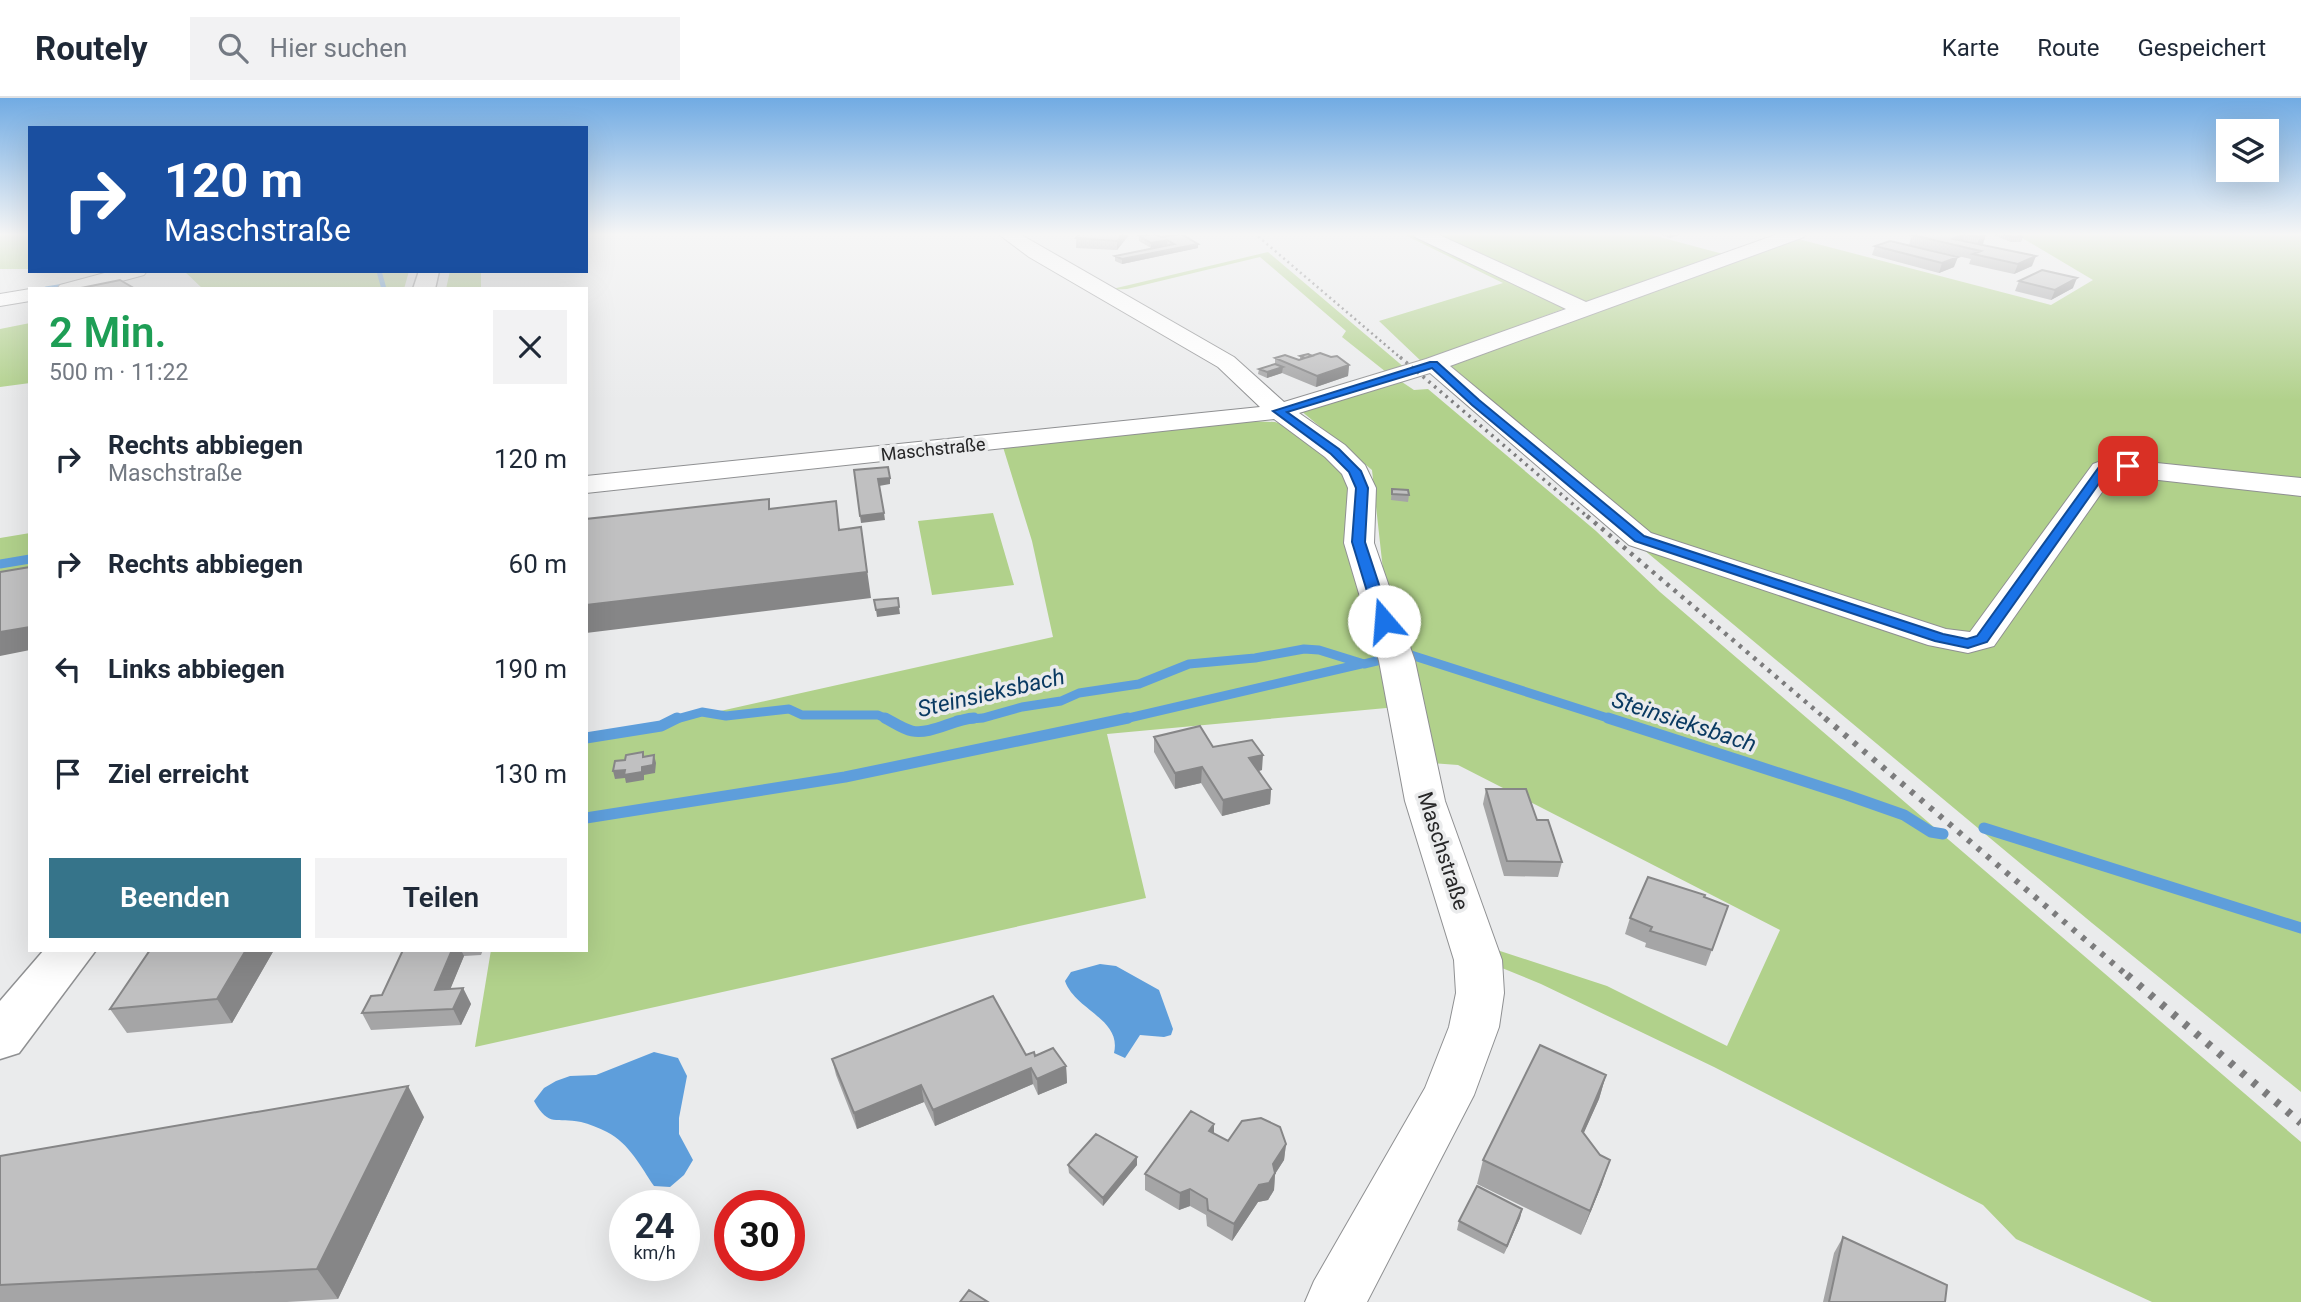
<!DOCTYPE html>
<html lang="de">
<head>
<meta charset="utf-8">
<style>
	:root { --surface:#fff; --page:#f2f2f3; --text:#1f2937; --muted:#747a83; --line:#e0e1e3; --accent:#36748a }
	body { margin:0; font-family:Roboto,sans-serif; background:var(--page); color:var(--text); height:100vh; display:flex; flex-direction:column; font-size:26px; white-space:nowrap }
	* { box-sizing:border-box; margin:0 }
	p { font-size:23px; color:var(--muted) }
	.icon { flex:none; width:38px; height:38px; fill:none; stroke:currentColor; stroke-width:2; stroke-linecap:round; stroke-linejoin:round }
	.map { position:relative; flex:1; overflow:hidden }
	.panel { position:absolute; left:28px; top:189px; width:560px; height:665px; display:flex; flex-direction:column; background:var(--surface); border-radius:0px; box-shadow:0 7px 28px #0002 }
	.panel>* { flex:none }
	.guide { position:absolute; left:28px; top:28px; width:560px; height:147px; border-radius:0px; box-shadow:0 7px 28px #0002; background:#1a4fa0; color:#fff; overflow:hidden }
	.controls { position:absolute; left:2216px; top:21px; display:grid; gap:14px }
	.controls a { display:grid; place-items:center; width:63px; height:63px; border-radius:0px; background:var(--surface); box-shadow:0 7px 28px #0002; font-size:35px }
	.speed { position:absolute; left:609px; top:1092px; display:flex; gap:14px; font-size:35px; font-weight:700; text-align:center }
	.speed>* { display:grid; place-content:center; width:91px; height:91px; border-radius:50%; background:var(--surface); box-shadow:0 7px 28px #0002; line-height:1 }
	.speed small { font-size:18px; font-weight:400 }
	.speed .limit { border:10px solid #d22; background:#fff; color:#111 }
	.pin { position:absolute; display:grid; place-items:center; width:60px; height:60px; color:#fff; margin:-30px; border-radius:14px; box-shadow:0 4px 10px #0006 }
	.me { position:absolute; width:77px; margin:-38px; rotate:342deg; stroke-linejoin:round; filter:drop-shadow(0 0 5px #0008) }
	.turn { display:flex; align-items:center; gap:24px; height:147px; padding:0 21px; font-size:32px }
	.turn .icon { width:91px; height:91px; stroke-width:2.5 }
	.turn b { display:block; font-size:49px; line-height:60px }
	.round { display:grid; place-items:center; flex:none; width:74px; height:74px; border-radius:0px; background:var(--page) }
	.summary { display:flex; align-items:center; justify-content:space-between; height:119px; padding:0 21px }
	h1 { font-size:42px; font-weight:600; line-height:52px; color:#1e9e55 }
	.cta { display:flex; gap:14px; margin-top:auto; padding:14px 21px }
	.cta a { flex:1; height:80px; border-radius:0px; background:var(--accent); color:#fff; font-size:28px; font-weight:600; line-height:80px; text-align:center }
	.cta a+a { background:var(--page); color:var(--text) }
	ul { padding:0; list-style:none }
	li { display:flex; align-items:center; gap:21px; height:105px; padding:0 21px }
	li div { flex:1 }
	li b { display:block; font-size:26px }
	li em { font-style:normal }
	header { display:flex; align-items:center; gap:42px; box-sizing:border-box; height:98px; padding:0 35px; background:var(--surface); border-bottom:2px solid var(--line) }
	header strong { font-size:33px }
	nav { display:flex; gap:38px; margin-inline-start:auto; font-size:24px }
	.search { width:490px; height:63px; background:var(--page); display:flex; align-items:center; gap:18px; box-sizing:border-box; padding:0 24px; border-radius:0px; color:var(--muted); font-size:26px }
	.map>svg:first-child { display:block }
	.green { fill:#b1d18b }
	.water { fill:#5e9edb }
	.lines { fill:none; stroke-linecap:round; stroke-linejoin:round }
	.stream-far2 { stroke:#5e9edb; stroke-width:5 }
	.stream-far1 { stroke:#5e9edb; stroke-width:9 }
	.stream { stroke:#5e9edb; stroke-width:11 }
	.street-casing { stroke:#8f9092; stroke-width:2 }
	.secondary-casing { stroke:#8f9092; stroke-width:3 }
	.street { fill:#fff; fill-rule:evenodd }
	.secondary { fill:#fff; fill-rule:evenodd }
	.rail-far4 { stroke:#7c7c7d; stroke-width:2.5; stroke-dasharray:2 3.5; stroke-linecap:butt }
	.rail-far3 { stroke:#7c7c7d; stroke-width:3.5; stroke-dasharray:2.5 5; stroke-linecap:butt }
	.rail-far2 { stroke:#7c7c7d; stroke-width:4.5; stroke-dasharray:3.5 6; stroke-linecap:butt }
	.rail-far1 { stroke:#7c7c7d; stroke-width:6; stroke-dasharray:4.5 8; stroke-linecap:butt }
	.rail { stroke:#7c7c7d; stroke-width:8; stroke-dasharray:5 10; stroke-linecap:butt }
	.wall { fill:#a5a5a6 }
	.shaded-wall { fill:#868687 }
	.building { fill:#c0c0c1; stroke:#868687; stroke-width:2 }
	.route { fill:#1a73e8; stroke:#114b97; stroke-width:2 }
	.labels { text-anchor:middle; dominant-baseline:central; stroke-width:7; stroke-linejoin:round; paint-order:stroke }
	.far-street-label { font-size:18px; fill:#272728; stroke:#eaebec }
	.street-label { font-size:21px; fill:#272728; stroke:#eaebec }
	.water-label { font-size:23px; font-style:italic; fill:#0a3a62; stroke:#eaebec }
</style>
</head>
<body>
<header>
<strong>Routely</strong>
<div class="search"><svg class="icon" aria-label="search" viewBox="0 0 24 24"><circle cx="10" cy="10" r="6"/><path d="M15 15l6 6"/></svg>Hier suchen</div>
<nav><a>Karte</a><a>Route</a><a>Gespeichert</a></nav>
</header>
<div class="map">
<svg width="2301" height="1204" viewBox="0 0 2301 1204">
	<rect width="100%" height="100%" fill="#eaebec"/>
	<path class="green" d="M0 135H30V171H0Z
		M1401 135H1645L1723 156 1783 137 2051 207 2093 182 2014 135H2301V994L2092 825 1428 272 1581 216 1563 211 1422 264 1379 223 1503 185Z
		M1268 154 1405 270 1386 274 1342 239 1346 233 1260 159 1127 191 1108 192Z
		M184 173H409L404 191H203Z
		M450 173H481V191H446Z
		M30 225V285L0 289V231Z
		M1396 280 1414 292 1428 291 1596 433 1660 494 2301 1044V1204H2152L2016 1141 1983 1107 1714 969 1541 886 1502 870 1497 852 1607 888 1727 948 1780 832 1458 667 1431 665 1408 608 1107 636 1146 800 475 949 491 852H586V643L1053 539 1032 443 1003 349 1249 323 1275 324 1300 333 1354 386 1384 481 1372 372 1300 312Z
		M993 415 1014 487 932 497 918 423Z
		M30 435V475L0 480V440Z"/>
	<path class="water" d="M1100 866 1116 868 1159 892 1173 931 1171 937 1164 939 1140 937 1125 960 1114 955C1122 921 1075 912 1065 883L1071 874Z
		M654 954 678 960 687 978 679 1020V1036L693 1062 684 1077 670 1089 654 1088C641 1069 629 1045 607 1034 599 1030 589 1026 581 1024 556 1019 549 1030 534 1003L544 990 556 983 570 978 596 977Z"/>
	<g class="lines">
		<path class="stream-far2" d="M379 173 384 191
			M46 191 70 187"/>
		<path class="stream-far1" d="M0 466 30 461
			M1411 557 1614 622
			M673 622 702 614 726 618 789 611 802 617H878L889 622
			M957 622 983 620 1022 609 1061 603 1079 595 1139 586 1189 566 1255 560 1304 551 1319 552 1364 566 1385 561
			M1120 622 1361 566"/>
		<path class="stream" d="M885 620C893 624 903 631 912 633 931 637 954 621 974 620
			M1608 620 1847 697 1904 717 1931 734 1943 736
			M586 640 661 628 677 620
			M586 720 845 679 1128 620
			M1984 730 2301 830"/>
		<defs>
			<path id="street" d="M997 135H1018L1234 259 1284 304 1426 261 1566 211 1415 139 1412 135H1435L1586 204 1781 135H1807L1804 139 1450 268 1651 435 1946 531 1970 534 2093 366 2109 360 2301 380V398L2114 377 1994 548 1968 555 1928 547 1629 447 1430 275 1299 315 1345 347 1365 367 1376 390 1374 445 1415 563 1445 703 1502 862 1504 895 1499 929 1474 997 1367 1204H1305L1314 1183 1425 990 1449 929 1456 895 1454 862 1405 703 1379 563 1344 445 1348 390 1342 376 1325 359 1274 321 586 395V378L1260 309 1218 269 1029 159Z
				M112 173H147L144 177 92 191H57L60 187Z
				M30 191V203L0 208V196Z"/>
			<path id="secondary" d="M419 173H439L435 191H413Z
				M44 852H96L19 955 0 961V903Z"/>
		</defs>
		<use href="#street" class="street-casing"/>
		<use href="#secondary" class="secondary-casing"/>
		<use href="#street" class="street"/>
		<use href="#secondary" class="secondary"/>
		<path class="rail-far4" d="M1254 135 1402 261"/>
		<path class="rail-far3" d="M1400 259 1589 420"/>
		<path class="rail-far2" d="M1587 418 1827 622"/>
		<path class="rail-far1" d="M1825 620 2129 879"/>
		<path class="rail" d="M2127 877 2301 1025"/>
	</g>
	<path class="wall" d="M1080 135H1129V137L1117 152 1076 150V140Z
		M1657 135H1684L1670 140 1657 136Z
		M1918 135 1986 136 1983 146 1981 147 2032 168 2014 176 1969 166 1971 161 1909 147 1912 137Z
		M1991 135H2013L2023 139 2021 144H2011L1991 136Z
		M1139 138 1161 139 1198 146V150L1122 166 1115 163V158L1167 147 1151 150 1139 143Z
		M1890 143 1954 169 1939 175 1872 157 1875 148Z
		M2019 183 2073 190 2051 202 2015 193Z
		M1300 258H1312L1349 267 1348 278 1316 289 1282 275 1267 280 1258 276 1259 271 1275 266V260L1299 262H1300Z
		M1392 391 1409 397 1408 404 1391 402Z
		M1154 639 1213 649 1262 672 1259 673 1271 691 1270 706 1222 718 1201 685 1175 691 1154 654Z
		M1486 691 1562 764 1558 779 1504 778 1483 706Z
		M1704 799 1728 808 1706 868 1645 849 1646 845 1625 836 1630 820Z
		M150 852H274L232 925 127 935 110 911Z
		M403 852H483L481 857 464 858 450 891 463 890 471 906 461 927 371 932 362 915 382 897Z
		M1035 958 1066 968 1067 985 1038 997 1033 986 935 1028 924 1004 857 1031 836 977 832 961Z
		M1606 977 1599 1001 1583 1036 1600 1057 1602 1086 1581 1137 1477 1086 1483 1062Z
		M424 1019 338 1201 287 1204H0V1058Z
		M1214 1026V1036L1228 1043 1286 1046 1284 1062 1275 1076 1274 1092 1268 1102 1258 1104 1232 1143 1207 1128 1206 1117 1190 1108 1179 1112 1145 1092V1076Z
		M1137 1059V1067L1103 1108 1069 1075 1068 1067Z
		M1522 1111 1520 1120 1504 1156 1457 1132 1459 1123Z
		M1843 1139 1945 1204H1823L1834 1155Z"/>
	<path class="shaded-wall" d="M1123 135H1129V137L1117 152V143Z
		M1671 135H1684L1670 140Z
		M1964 136 1961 145 1953 141Z
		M1986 136 1983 146 1976 149 1980 139Z
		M1167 142V147L1151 150V145Z
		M1198 146V150L1122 166V161Z
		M2036 158 2032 168 2014 176 2018 166Z
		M1958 159 1954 169 1939 175 1942 165Z
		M2077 180 2073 190 2051 202 2055 192Z
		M1349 267 1348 278 1316 289 1317 278Z
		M1283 269 1282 275 1267 280V274Z
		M890 380V386L879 388 878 381Z
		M884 415 885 422 861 425 860 418Z
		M861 429 871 500 586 535V507Z
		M899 509 900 516 877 519 876 512Z
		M30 529V552L0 558V534Z
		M654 657 656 665 655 675 644 677V682L626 685 625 680 615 681 613 673 642 669Z
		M1263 657 1262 672 1249 675V660Z
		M1202 669 1201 685 1175 691V675Z
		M1271 691 1270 706 1222 718 1223 702Z
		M246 852H274L232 925 217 901Z
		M452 852H461L464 858 443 909 435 892Z
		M463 890 471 906 461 927 453 911Z
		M1066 968 1067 985 1038 997 1037 981Z
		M1031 970 1033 986 935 1028 933 1012Z
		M1606 977 1599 1001 1574 1057 1582 1033Z
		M921 987 924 1004 857 1031 854 1015Z
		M408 988 424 1019 338 1201 317 1171Z
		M1214 1026V1042L1209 1033Z
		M1286 1046 1284 1062 1275 1076 1274 1092 1268 1102 1258 1104 1232 1143 1234 1126Z
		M1137 1059V1067L1103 1108V1100Z
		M1610 1062 1602 1086 1581 1137 1590 1113Z
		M1190 1091V1108L1179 1112 1180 1095Z
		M1522 1111 1520 1120 1504 1156 1507 1148Z"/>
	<path class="building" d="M1080 135H1123L1117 143 1076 140Z
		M1918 135H1979L1986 136 1980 139 1964 136 1953 141 2036 158 2018 166 1973 156 1981 153 1912 137Z
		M2001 135H2013L2023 139H2013Z
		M1155 136 1161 139 1181 136 1198 146 1122 161 1115 158 1174 146 1167 142 1151 145 1139 138Z
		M1890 143 1958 159 1942 165 1875 148Z
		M2042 172 2077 180 2055 192 2019 183Z
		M120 182 132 189 123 191H76Z
		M1320 255 1331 259 1337 258 1349 267 1317 278 1275 260 1285 257 1299 262Z
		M1308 256 1312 258 1305 260 1300 258Z
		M1275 266 1283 269 1267 274 1259 271Z
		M888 369 890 380 878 381 884 415 860 418 854 372Z
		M1392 391 1408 392 1409 397 1392 396Z
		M769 401V411L836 403 839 432 861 429 867 474 586 507V421Z
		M30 469V529L0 534V474Z
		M898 500 899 509 876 512 874 502Z
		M1200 628 1213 649 1252 642 1263 657 1249 660 1271 691 1223 702 1202 669 1175 675 1154 639Z
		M643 654V659L654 657 653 667 642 669V674L624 677 625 672 613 673 615 663 625 662 626 657Z
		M1486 691H1526L1537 722H1548L1562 764 1507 763Z
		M1648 779 1705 797 1704 799 1728 808 1712 852 1650 833 1652 829 1630 820Z
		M150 852H246L217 901 110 911Z
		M403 852H452L435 892 463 890 453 911 362 915 371 898 382 897Z
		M993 898 1026 957 1034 954 1035 958 1053 950 1066 968 1037 981 1031 970 933 1012 921 987 854 1015 832 961Z
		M1540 947 1606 977 1582 1033 1600 1057 1610 1062 1590 1113 1483 1062Z
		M408 988 317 1171 0 1187V1058Z
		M1191 1013 1214 1026 1209 1033 1228 1043 1242 1023 1261 1020 1280 1029 1286 1046 1273 1066 1275 1075 1269 1085 1259 1087 1234 1126 1208 1112 1207 1101 1190 1091 1180 1095 1145 1076Z
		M1096 1036 1137 1059 1103 1100 1068 1067Z
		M1477 1088 1522 1111 1507 1148 1459 1123Z
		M1843 1139 1947 1187 1945 1204H1829Z
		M969 1192 988 1204H960Z"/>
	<linearGradient id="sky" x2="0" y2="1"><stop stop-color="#71abe3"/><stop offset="0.45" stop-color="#f6f6f6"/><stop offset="1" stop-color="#f6f6f6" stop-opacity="0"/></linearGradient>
	<rect width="2301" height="303" fill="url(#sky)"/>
	<path class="route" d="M1430 264H1437L1479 302 1644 438 1943 536 1967 541 1977 538 2099 369C2108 363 2125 361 2134 368 2127 375 2116 369 2107 374L1987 544 1968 550 1935 543 1635 443 1472 307 1432 270 1287 314 1339 351 1361 373 1368 390 1365 444 1391 523 1384 527 1376 523 1352 444 1356 390 1349 374 1331 356 1273 313Z"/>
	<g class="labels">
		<g class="far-street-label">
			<text transform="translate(933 351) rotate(-6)">Maschstraße</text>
		</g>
		<g class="street-label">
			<text transform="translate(1443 753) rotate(72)">Maschstraße</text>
		</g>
		<g class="water-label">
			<text transform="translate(991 595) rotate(-13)">Steinsieksbach</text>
			<text transform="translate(1684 624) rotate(18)">Steinsieksbach</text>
		</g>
	</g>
</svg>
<div class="controls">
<a><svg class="icon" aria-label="layers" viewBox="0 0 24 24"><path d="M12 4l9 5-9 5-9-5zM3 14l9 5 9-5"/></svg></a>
</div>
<div class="speed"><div>24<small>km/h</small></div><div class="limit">30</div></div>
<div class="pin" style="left:2128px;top:368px;background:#d93025"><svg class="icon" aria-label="arrive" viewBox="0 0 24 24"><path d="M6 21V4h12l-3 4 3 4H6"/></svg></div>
<svg class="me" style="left:1384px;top:523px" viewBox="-20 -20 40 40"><circle r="19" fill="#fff"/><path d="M0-13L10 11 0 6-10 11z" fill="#1a73e8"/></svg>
<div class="guide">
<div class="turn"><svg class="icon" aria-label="right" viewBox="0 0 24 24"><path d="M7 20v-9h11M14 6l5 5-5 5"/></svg><div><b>120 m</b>Maschstraße</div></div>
</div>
<section class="panel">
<div class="summary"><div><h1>2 Min.</h1><p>500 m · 11:22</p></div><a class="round"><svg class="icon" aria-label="close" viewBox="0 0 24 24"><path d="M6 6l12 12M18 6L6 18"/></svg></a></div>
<ul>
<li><svg class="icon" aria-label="right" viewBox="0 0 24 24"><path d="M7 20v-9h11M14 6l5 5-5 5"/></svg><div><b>Rechts abbiegen</b><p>Maschstraße</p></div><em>120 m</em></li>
<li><svg class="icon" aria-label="right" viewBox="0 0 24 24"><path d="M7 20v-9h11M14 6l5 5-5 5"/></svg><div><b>Rechts abbiegen</b></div><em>60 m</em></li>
<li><svg class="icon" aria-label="left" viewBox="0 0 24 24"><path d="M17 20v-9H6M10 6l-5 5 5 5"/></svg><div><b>Links abbiegen</b></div><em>190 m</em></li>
<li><svg class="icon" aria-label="arrive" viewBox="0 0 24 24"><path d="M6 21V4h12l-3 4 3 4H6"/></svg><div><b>Ziel erreicht</b></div><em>130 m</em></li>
</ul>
<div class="cta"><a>Beenden</a><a>Teilen</a></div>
</section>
</div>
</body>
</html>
